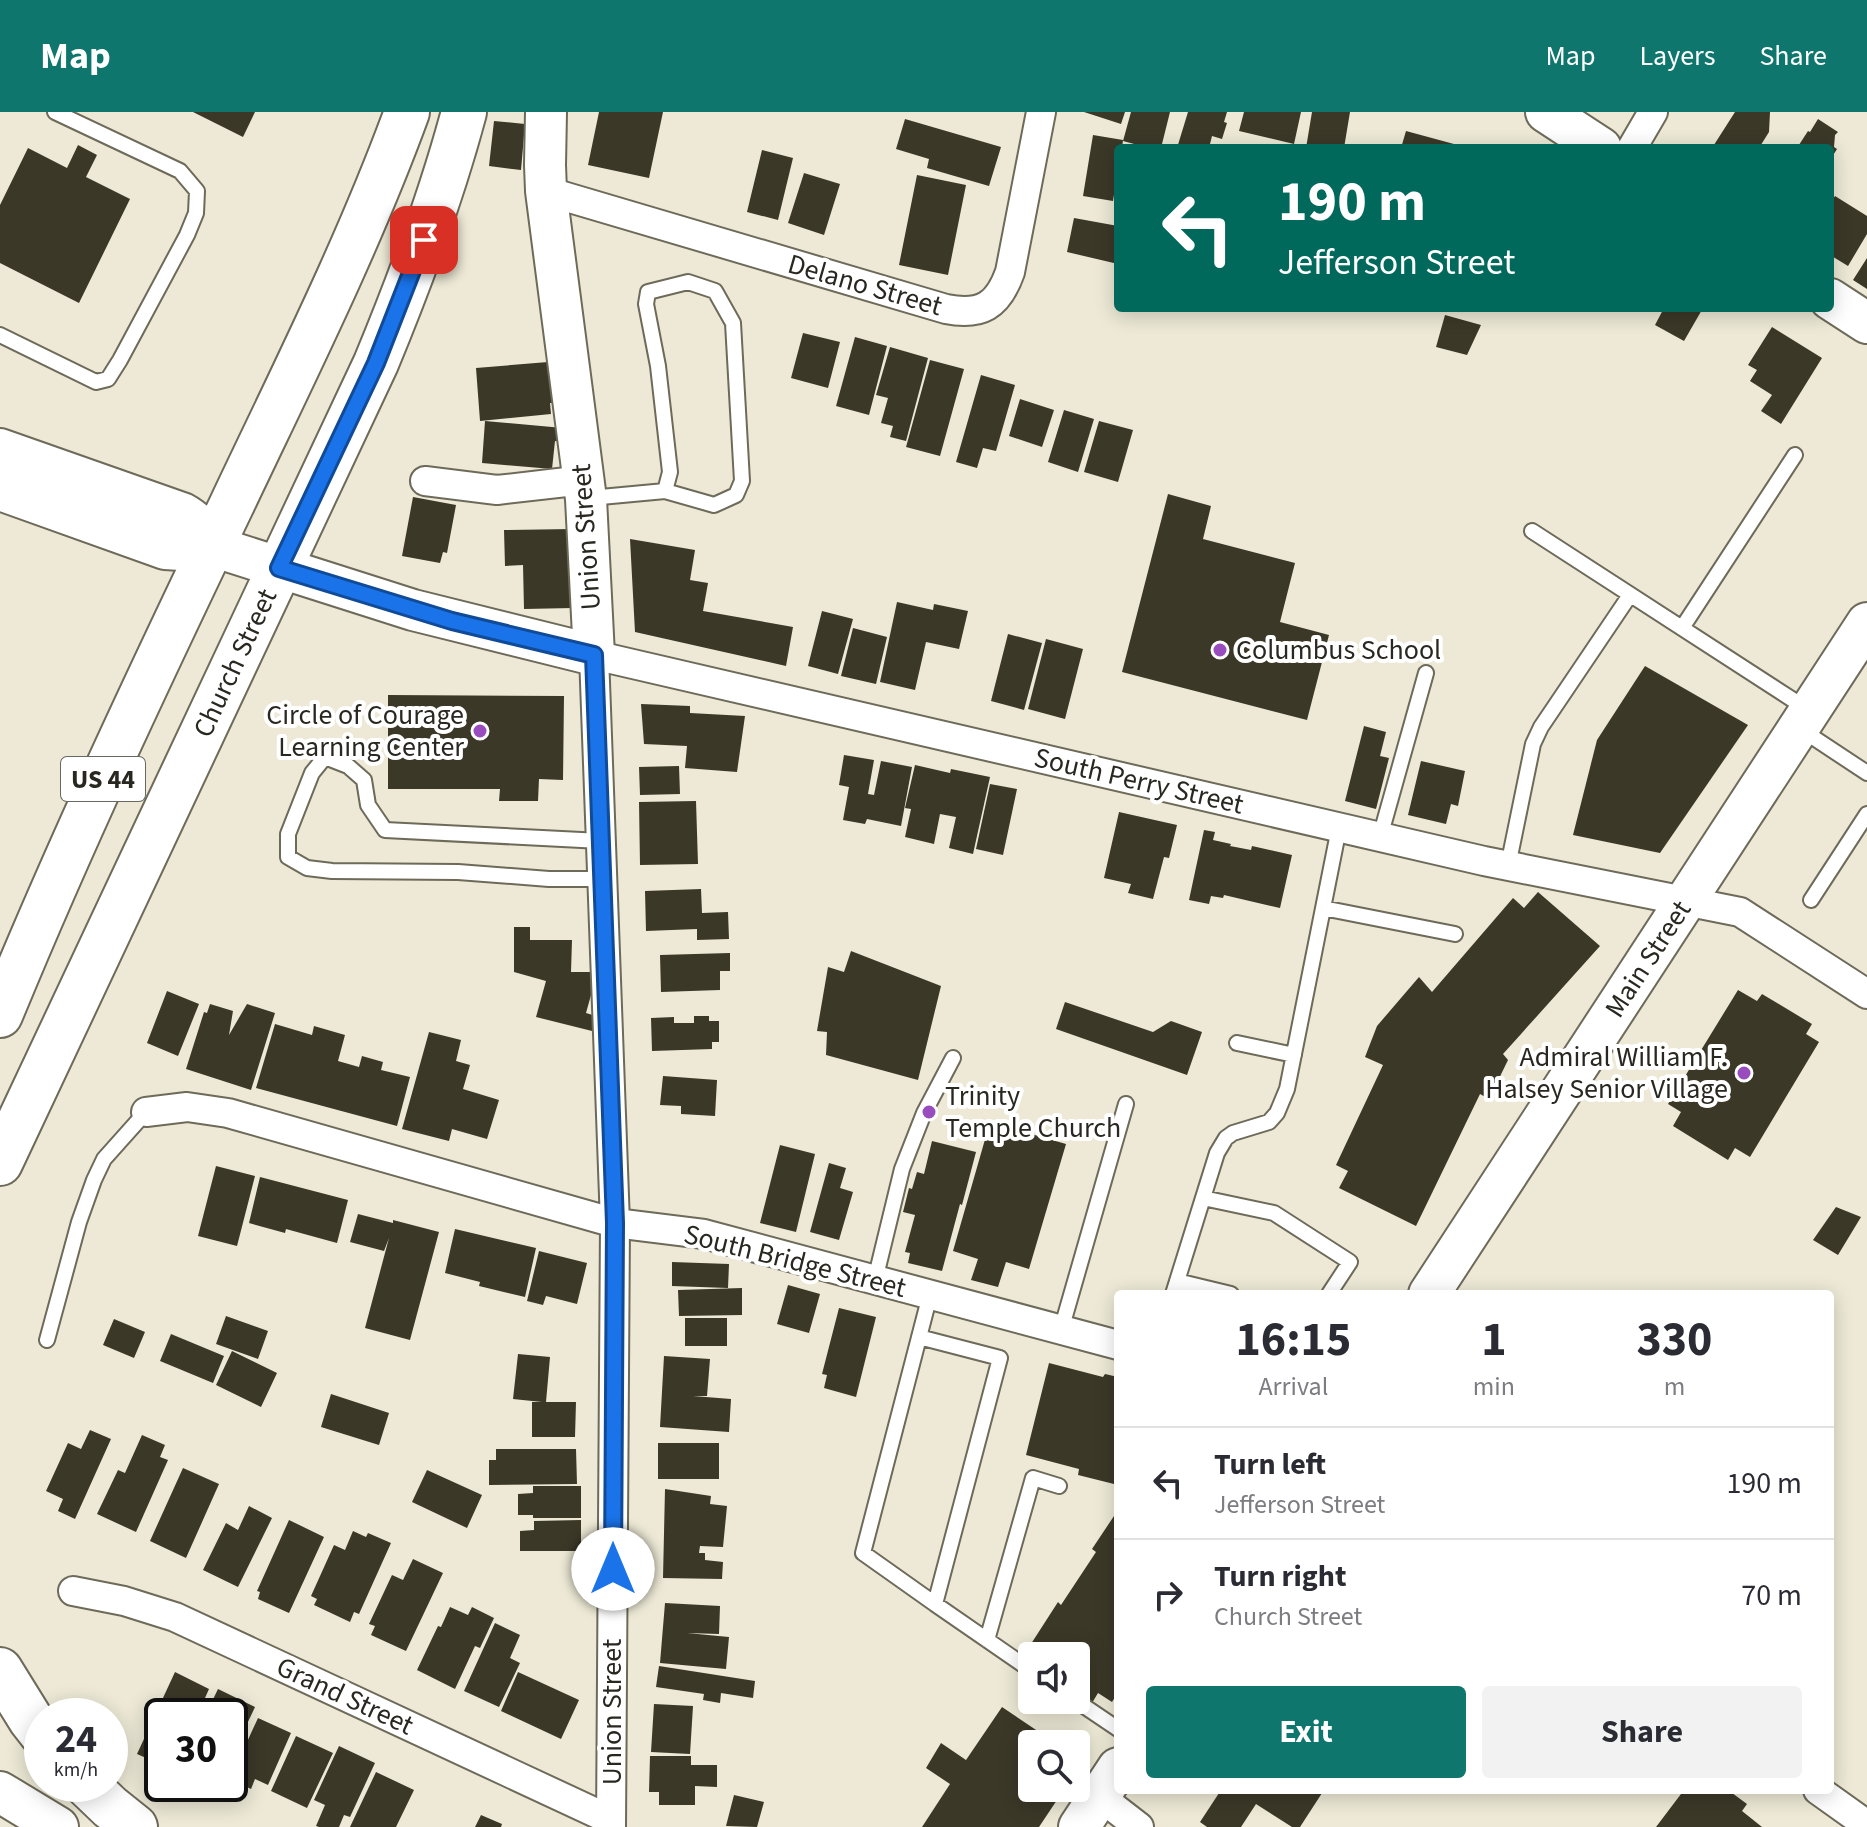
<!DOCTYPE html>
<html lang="en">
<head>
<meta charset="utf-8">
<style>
	:root { --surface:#fff; --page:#f2f2f3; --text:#2b2b33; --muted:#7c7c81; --line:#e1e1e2; --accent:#0f766e }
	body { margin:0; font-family:"Source Sans 3",sans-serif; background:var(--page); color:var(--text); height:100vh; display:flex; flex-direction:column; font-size:30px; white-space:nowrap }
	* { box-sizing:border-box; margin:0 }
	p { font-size:26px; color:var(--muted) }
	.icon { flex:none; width:44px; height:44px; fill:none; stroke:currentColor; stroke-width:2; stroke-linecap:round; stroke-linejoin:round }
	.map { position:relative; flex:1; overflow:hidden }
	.details { position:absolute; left:1114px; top:1178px; width:720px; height:504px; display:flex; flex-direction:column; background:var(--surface); border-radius:8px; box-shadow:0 4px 20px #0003 }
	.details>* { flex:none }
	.hud { position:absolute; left:1114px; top:32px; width:720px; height:168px; border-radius:8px; box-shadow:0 4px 20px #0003; background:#00695c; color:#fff; overflow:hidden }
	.buttons { position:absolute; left:1018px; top:1530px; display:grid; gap:16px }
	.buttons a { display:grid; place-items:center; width:72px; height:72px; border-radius:8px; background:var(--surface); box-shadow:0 4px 20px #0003; font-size:40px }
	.speed { position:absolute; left:24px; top:1586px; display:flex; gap:16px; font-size:40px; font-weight:700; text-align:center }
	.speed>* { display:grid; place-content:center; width:104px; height:104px; border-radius:50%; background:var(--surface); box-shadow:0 4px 20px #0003; line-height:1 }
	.speed small { font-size:20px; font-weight:400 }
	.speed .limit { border:4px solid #111; border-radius:12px; background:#fff; color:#111 }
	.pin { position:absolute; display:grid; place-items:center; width:68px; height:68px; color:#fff; margin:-34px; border-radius:16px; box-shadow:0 4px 12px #0006 }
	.me { position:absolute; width:88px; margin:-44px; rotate:0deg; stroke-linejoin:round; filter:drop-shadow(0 0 6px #0008) }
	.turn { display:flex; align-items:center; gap:28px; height:168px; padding:0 32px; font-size:36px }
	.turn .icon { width:104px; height:104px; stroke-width:2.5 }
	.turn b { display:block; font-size:56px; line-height:68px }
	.eta { display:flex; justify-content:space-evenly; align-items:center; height:136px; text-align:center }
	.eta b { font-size:48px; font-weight:700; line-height:56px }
	.action { display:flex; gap:16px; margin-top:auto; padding:16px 32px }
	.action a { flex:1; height:92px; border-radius:8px; background:var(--accent); color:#fff; font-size:32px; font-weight:700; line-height:92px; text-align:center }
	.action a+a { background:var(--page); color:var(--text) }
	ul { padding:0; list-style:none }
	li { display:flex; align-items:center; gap:24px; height:112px; padding:0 32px; border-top:2px solid var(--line) }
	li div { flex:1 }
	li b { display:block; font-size:30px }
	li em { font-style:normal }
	header { display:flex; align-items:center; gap:48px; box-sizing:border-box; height:112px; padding:0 40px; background:var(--accent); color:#fff }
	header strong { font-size:38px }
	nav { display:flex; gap:44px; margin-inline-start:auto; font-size:28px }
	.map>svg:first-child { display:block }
	.building { fill:#3b3828 }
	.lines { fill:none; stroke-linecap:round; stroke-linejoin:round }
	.lane-casing { stroke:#6d6a59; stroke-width:18 }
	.street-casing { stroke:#6d6a59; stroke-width:32 }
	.secondary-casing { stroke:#6d6a59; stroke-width:44 }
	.highway-casing { stroke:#6d6a59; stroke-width:48 }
	.lane { stroke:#fff; stroke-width:14 }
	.street { stroke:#fff; stroke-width:28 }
	.secondary { stroke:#fff; stroke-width:40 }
	.highway { stroke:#fff; stroke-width:44 }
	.route-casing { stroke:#114b97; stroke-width:20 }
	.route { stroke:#1a73e8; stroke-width:14 }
	.poi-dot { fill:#984cbd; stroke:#fff; stroke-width:3 }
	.labels { text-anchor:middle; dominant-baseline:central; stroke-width:8; stroke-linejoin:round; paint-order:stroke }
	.shield { fill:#fff; stroke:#686863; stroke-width:2 }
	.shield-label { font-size:26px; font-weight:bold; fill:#282720 }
	.street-label { font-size:28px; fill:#282720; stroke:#fff }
	.poi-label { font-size:28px; fill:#282720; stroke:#fff; text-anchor:start }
</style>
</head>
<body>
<header>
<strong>Map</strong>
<nav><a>Map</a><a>Layers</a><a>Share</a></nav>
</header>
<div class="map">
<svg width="1867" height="1715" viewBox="0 0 1867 1715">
	<rect width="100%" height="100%" fill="#ede9d6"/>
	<path class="building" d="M193 0H255L243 25Z
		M599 0H663L649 66 588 53Z
		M1084 0H1125L1121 12Z
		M1131 0H1170L1161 36H1149L1123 29Z
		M1188 0H1227L1224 10 1227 11 1222 27 1212 24 1209 36H1177Z
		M1244 0H1301L1294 32 1239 19Z
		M1312 0H1350L1344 36H1306Z
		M1735 0H1770L1769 20 1759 36H1712Z
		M905 7 1001 35 989 74 927 56 929 47 896 37Z
		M1818 7 1838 20 1835 23 1834 35 1837 37 1830 48V36H1797L1808 19 1810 20Z
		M494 9 525 12 521 58 489 54Z
		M1406 19 1465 35V36H1401Z
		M1093 23 1123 28 1122 36H1118V57L1113 89 1083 84Z
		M78 33 97 43 86 65 130 87 79 191 0 151V93L28 36 67 56Z
		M762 38 793 46 778 108 747 100Z
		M804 61 840 72 824 123 788 111Z
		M917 63 966 73 948 163 899 153Z
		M1835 84 1867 104V122L1848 154 1830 143V92Z
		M1074 106 1118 114V152L1067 140Z
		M1867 146V177L1853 168Z
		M1664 196H1703L1684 229 1655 213Z
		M1445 203 1481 213 1467 243 1436 235Z
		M1772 215 1822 246 1781 312 1761 299 1772 283 1750 269 1757 258 1748 253Z
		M803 221 840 230 828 276 791 266Z
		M855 225 887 234 869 303 836 294Z
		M890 235 928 246 906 329 890 325 893 314 881 311 888 286 876 283Z
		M930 248 964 257 940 344 906 335Z
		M548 250 549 259H555L558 291H550L551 302 480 309 476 256Z
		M981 263 1015 273 996 339 983 336 977 356 956 350Z
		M1020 287 1054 298 1042 335 1009 324Z
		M1064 298 1094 307 1078 360 1048 350Z
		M485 309 563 316 562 330 555 329 552 357 482 351Z
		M1099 309 1133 318 1118 370 1084 360Z
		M1168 382 1211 394 1203 427 1295 451 1280 510 1329 523 1307 608 1122 560Z
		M413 385 456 393 447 441 443 440 440 451 402 444Z
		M572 417 573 496 524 497 523 453 505 454 504 418Z
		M630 427 695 438 690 468 708 471 703 499 793 515 786 554 635 520Z
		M897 490 933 498 934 492 968 499 959 537 926 530 915 578 880 570Z
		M822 499 853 507 838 562 808 554Z
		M853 516 887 525 876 572 841 564Z
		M1008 522 1042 531 1024 598 991 589Z
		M1046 527 1083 537 1065 607 1028 597Z
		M1645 554 1748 613 1660 741 1573 723 1597 628Z
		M388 583 564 584 563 668 539 667 538 689H499L500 677H388Z
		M641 592 690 594V601L745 604 737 660 685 656 687 634 644 632Z
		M1364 614 1386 620 1380 644 1389 646 1376 697 1345 689Z
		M844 643 874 648 868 682 874 683 881 649 912 655 901 714 867 707 865 712 843 708 849 675 839 673Z
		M1421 649 1465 659 1458 694 1451 692 1446 712 1408 703Z
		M915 653 950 661 951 657 990 665 973 742 949 736 956 705 940 702 934 732 905 725 911 697 905 696Z
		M679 654 680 682 640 683 639 655Z
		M990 672 1017 677 1003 743 976 737Z
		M696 689 698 752 640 753 639 690Z
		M1119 700 1177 713 1169 746 1164 745 1153 787 1128 781 1131 772 1104 766Z
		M1204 718 1215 720 1213 728 1231 732 1230 734 1251 738 1252 734 1292 743 1280 796 1224 783 1223 786 1211 784 1209 792 1189 788Z
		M701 777 702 801 728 800 729 827 697 828V817L646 819 645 779Z
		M1538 780 1600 834 1503 942 1508 948 1489 987 1480 982 1416 1114 1339 1076 1348 1059 1336 1053 1383 953 1365 945 1377 914 1419 865 1432 880 1513 786 1524 796Z
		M514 815H530V828H572L571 860H591V883L586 901 596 904 592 919 536 905 546 869 514 860Z
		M851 839 941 874 918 968 826 943 827 920 817 919 828 855 844 860Z
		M730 841V859H720V878L661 880 660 843Z
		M1738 878 1757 889 1762 882 1812 912 1806 922 1819 930 1750 1045 1735 1036 1728 1048 1673 1014 1681 1000 1668 992Z
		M167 879 199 892 178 944 147 931Z
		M1065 890 1153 920 1171 909 1202 920 1187 963 1056 917Z
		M210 892 233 899 229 923 247 892 275 901 251 978 186 957 204 900 207 901Z
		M694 904H709V909H719V930H712V937L652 939 651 906 674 905V911H694Z
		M275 912 312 923 314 914 345 923 338 949 359 955 362 944 383 950 381 958 410 965 397 1014 256 976Z
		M429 920 461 928 456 949 470 953 463 977 499 988 487 1027 452 1017 449 1029 402 1017Z
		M663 964 717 968 715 1004 681 1002V994L660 993Z
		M990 1010 1066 1032 1029 1157 1006 1150 998 1175 971 1168 978 1147 953 1139Z
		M932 1029 976 1040 962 1093 960 1092 942 1159 908 1151 910 1141 905 1140 915 1103 903 1100 909 1076 912 1077 917 1060 924 1062Z
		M780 1033 815 1042 796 1120 760 1111Z
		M829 1051 846 1056 840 1076 853 1080 839 1128 810 1120Z
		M216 1054 255 1064 237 1134 198 1124Z
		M260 1065 348 1088 337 1131 286 1117 285 1121 249 1111Z
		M1836 1095 1861 1105 1838 1143 1813 1128Z
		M358 1102 393 1111V1108L439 1120 410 1228 365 1216 389 1126 384 1139 350 1130Z
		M455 1117 536 1136 525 1185 479 1174 480 1170 445 1161Z
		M539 1139 587 1151 577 1192 546 1184 543 1193 527 1189Z
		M672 1150 729 1152 728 1176 672 1174Z
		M788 1173 820 1182 809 1221 777 1212Z
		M742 1176V1203L679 1204 678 1178Z
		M839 1196 876 1205 856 1285 824 1276 827 1263 822 1262Z
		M226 1204 268 1219 258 1247 216 1232Z
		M685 1206H727V1234H685Z
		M114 1207 145 1220 134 1246 103 1233Z
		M171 1222 224 1244 213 1271 160 1249Z
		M232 1239 277 1261 261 1295 216 1273Z
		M518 1242 550 1245 546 1290H576L575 1325H532V1290H542L513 1287Z
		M664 1244 710 1247 707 1284H693L731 1287 729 1320 660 1315Z
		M1049 1251 1103 1265 1105 1262 1118 1265V1373L1078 1363 1079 1357 1026 1343Z
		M331 1282 389 1301 379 1333 321 1315Z
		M90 1318 111 1327 75 1407 58 1399 63 1387 46 1379 68 1331 81 1337Z
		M142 1323 165 1333 160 1345 168 1348 136 1420 97 1402 118 1358 125 1361Z
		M658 1331H719V1367H658Z
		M496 1337H576L577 1372 489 1373V1348H496Z
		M183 1356 219 1372 186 1446 150 1429Z
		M427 1358 482 1383 467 1416 412 1390Z
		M533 1374H581V1406H533V1403H518V1382L533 1381Z
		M665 1377 711 1384 710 1392 727 1394 723 1435 700 1434 699 1441H705V1448L723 1450 722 1467 663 1466Z
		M249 1394 272 1406 238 1475 203 1458 226 1411 238 1418Z
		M1118 1398V1580L1112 1590 1098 1581 1092 1591 1076 1580V1544H1042L1029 1535 1058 1490 1061 1493 1096 1440 1092 1437Z
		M289 1408 324 1425 289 1501 258 1487 260 1480 257 1479Z
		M581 1408V1439H520V1419L534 1418V1409Z
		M353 1419 366 1425 368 1421 391 1431 359 1502 354 1500 350 1510 314 1493 317 1487 311 1484 334 1433 345 1438Z
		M413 1447 443 1461 406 1539 371 1523 375 1514 369 1512 392 1463 403 1468Z
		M665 1491 720 1494 719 1522 687 1521 729 1525 726 1557 660 1551Z
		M450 1495 468 1503 472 1495 494 1506 480 1536 475 1534 455 1577 417 1558 438 1514 441 1515Z
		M495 1511 520 1523 510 1546 520 1551 499 1595 464 1579Z
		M659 1554 755 1569 753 1586 721 1581 720 1591 703 1588 704 1582 656 1575Z
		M175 1560 209 1577 197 1604H162V1653L137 1642Z
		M518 1560 579 1588 561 1627 501 1599Z
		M218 1577 255 1595 230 1648V1604H205Z
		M654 1592 693 1594 690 1642 651 1640Z
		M1002 1595 1057 1632H1032V1676H1065L1039 1715H922L950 1672 926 1656 941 1631 966 1648Z
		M258 1606 291 1621 268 1673 255 1667 251 1677 230 1667Z
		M296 1624 333 1641 307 1696 271 1679Z
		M339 1634 375 1651 350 1705 344 1703 339 1715H319L316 1714 325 1693 314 1688Z
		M650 1644H691V1653H717V1675L695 1674V1693H659V1680H649Z
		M376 1660 414 1678 396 1715H350Z
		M1221 1678H1324L1300 1715H1292L1256 1692 1241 1715H1207L1200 1710Z
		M1684 1678H1728L1747 1692 1742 1699 1762 1715H1656Z
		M734 1683 764 1690 757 1715 726 1714Z
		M481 1703 502 1712 501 1715H475Z"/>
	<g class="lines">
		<defs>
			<path id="lane" d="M0 223 96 270 108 267 120 248 187 123 196 101 197 79 180 59 55 0
				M590 386 665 379 670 360 658 254 646 192 648 180 688 170 715 179 733 211 742 369 736 383 714 393 665 379
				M1532 419 1807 597
				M1682 516 1795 343
				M1802 618 1867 661
				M1380 725 1426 561
				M601 729 385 718 368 693 364 668 348 654 325 645 312 661 288 722V745L307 756 332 759 458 760 549 767H602
				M1508 754 1533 632 1541 615 1630 483
				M1811 788 1867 702
				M1323 796 1455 822
				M1237 931 1294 943
				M1203 1086 1274 1101 1350 1150 1329 1182
				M875 1168 902 1057 924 1001 953 946
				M1177 1169 1231 1182
				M1173 1182 1217 1041 1226 1026 1233 1021 1269 1010 1277 1001 1287 977 1339 716
				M1061 1218 1126 992
				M919 1225 1000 1246 935 1492 863 1441 930 1183
				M47 1228 79 1110 94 1068 104 1047 146 1000
				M935 1492 1032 1559
				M987 1528 1033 1366 1059 1374
				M1075 1588 1118 1617"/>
			<path id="street" d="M1632 36 1653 0
				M546 79 946 197C981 204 998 194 1010 160L1041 0
				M425 369 497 378 584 368
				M146 1000 187 995 228 1001 615 1111 704 1122 1118 1233
				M73 1479 124 1489 175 1505 611 1708
				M1818 1678 1867 1713
				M1099 1684 1139 1715
				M611 1715 615 1111 594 543 1484 749 1740 800 1867 882"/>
			<path id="secondary" d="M1546 0 1601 36
				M1830 187 1867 211
				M0 337 182 401C197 409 204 419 212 434
				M0 378 165 437 181 438 212 434 413 498 594 543 586 387 546 79 545 53 546 0
				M1429 1182 1867 511
				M0 1680 58 1715
				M1079 1715 1118 1656"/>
			<path id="highway" d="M0 903C71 730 151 561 232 392 293 263 358 134 407 0
				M0 1051 376 251C410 169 441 86 464 0
				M0 1558 31 1608 42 1622
				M86 1672 110 1695 135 1715"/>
		</defs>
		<use href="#lane" class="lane-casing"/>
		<use href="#street" class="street-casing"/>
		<use href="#secondary" class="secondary-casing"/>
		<use href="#highway" class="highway-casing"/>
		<use href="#lane" class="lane"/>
		<use href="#street" class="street"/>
		<use href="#secondary" class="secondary"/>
		<use href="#highway" class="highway"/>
	</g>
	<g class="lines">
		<defs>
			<path id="route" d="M424 128 376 251 279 456 452 509 594 543 615 1111 613 1457"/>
		</defs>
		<use href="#route" class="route-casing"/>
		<use href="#route" class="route"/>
	</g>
	<g class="poi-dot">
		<circle cx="1220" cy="538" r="8"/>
		<circle cx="480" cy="619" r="8"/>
		<circle cx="1744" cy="961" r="8"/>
		<circle cx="929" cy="1000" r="8"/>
	</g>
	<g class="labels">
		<rect class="shield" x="61" y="645" width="84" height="44" rx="6"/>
		<g class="shield-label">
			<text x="103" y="667">US 44</text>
		</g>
		<g class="street-label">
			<text transform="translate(865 173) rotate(16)">Delano Street</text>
			<text transform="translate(586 425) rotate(-94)">Union Street</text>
			<text transform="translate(235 551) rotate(-65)">Church Street</text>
			<text transform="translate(1139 669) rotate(13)">South Perry Street</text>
			<text transform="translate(1648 847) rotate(-57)">Main Street</text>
			<text transform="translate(795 1149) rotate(14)">South Bridge Street</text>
			<text transform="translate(345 1584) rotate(25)">Grand Street</text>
			<text transform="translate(612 1600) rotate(-90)">Union Street</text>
		</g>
		<g class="poi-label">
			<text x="1236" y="538">Columbus School</text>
			<text x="464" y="603" text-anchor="end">Circle of Courage<tspan x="464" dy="32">Learning Center</tspan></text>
			<text x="1728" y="945" text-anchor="end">Admiral William F.<tspan x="1728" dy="32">Halsey Senior Village</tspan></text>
			<text x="945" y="984">Trinity<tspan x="945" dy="32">Temple Church</tspan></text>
		</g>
	</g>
</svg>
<div class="buttons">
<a><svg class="icon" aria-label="sound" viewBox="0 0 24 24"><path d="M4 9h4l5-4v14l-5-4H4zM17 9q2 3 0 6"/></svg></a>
<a><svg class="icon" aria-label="search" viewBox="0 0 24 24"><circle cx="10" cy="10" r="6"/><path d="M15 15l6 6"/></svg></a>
</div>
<div class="speed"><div>24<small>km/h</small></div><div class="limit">30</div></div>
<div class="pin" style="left:424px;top:128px;background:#d93025"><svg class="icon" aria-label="arrive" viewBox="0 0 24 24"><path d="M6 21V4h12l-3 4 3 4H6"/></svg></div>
<svg class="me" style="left:613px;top:1457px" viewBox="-20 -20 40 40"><circle r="19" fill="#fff"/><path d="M0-13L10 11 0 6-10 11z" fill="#1a73e8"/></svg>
<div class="hud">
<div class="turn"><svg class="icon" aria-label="left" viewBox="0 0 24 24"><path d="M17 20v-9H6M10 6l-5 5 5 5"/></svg><div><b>190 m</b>Jefferson Street</div></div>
</div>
<section class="details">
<div class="eta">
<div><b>16:15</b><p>Arrival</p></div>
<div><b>1</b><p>min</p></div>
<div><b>330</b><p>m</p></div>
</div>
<ul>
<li><svg class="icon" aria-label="left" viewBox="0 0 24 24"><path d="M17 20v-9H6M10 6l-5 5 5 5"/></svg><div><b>Turn left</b><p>Jefferson Street</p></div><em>190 m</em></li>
<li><svg class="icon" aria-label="right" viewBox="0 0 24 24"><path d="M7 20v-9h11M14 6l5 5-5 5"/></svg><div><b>Turn right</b><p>Church Street</p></div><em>70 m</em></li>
</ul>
<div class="action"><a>Exit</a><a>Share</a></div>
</section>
</div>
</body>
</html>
